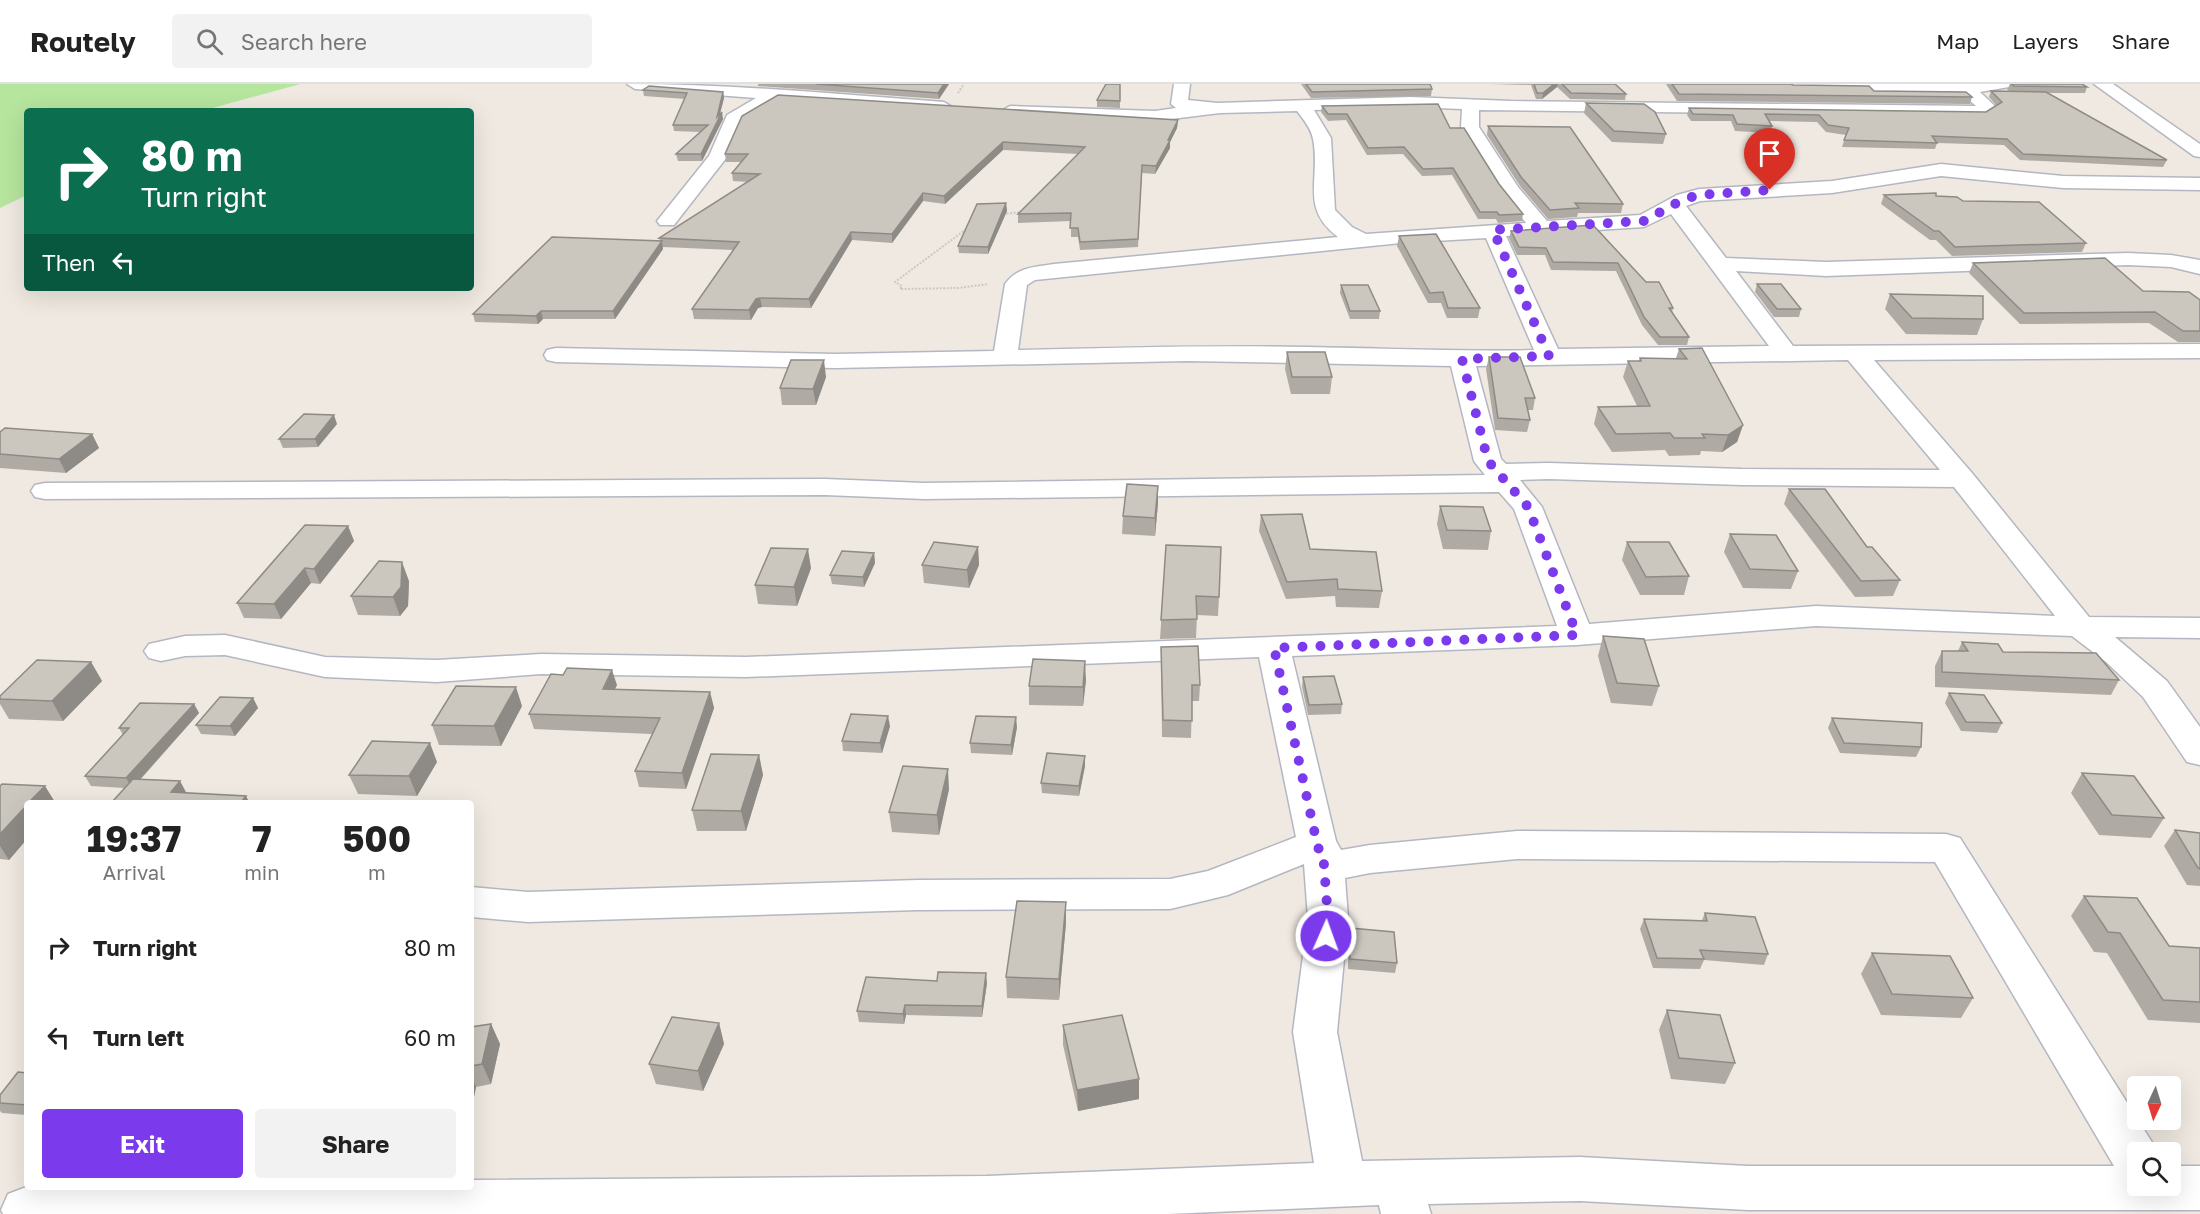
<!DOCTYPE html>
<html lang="en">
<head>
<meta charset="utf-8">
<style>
	:root { --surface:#fff; --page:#f2f2f2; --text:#222; --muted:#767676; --line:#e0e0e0; --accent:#7c3aed }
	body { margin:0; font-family:"Golos Text",sans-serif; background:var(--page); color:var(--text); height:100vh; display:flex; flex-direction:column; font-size:22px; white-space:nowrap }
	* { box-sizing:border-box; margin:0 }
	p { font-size:20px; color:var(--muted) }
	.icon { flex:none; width:33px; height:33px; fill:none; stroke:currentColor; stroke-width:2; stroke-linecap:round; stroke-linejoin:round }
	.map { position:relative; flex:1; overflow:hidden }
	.details { position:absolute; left:24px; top:716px; width:450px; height:390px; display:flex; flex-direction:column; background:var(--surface); border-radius:6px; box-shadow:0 6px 24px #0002 }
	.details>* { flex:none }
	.top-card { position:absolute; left:24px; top:24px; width:450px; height:183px; border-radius:6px; box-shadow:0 6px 24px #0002; background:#0b6e4f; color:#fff; overflow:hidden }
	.needle { width:39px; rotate:184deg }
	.tools { position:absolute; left:2127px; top:992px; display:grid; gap:12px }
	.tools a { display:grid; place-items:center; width:54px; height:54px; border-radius:6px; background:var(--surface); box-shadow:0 6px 24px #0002; font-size:30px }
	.pin { position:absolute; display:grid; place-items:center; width:51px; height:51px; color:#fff; margin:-62px -26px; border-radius:50% 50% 50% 0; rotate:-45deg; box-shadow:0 0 6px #0007 }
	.pin .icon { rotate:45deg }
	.me { position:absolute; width:66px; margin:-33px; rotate:2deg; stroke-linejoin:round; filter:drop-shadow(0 0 4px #0008) }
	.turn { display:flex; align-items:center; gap:21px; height:126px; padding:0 18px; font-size:27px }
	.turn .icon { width:78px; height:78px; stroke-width:2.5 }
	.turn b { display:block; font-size:42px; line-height:51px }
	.then { display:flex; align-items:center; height:57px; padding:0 18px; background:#0003; gap:12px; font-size:22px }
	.eta { display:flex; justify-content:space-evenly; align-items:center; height:102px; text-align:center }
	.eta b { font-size:36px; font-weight:700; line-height:42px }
	.button { display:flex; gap:12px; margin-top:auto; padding:12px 18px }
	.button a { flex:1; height:69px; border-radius:6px; background:var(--accent); color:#fff; font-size:24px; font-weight:700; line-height:69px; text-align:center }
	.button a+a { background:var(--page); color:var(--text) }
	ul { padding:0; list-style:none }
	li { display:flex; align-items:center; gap:18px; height:90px; padding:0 18px }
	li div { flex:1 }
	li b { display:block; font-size:22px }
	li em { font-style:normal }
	header { display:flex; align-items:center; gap:36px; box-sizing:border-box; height:84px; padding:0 30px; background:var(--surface); border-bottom:2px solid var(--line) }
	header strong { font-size:28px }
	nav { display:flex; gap:33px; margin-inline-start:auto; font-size:21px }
	.search { width:420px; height:54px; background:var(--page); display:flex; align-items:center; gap:15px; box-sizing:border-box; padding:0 21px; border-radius:6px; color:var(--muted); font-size:22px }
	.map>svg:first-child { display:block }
	.green { fill:#b6e59e }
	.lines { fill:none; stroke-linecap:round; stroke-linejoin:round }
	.minor-casing { stroke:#b4b7c1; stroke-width:3 }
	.path { stroke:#c9c9c9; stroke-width:2; stroke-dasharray:2 1.5; stroke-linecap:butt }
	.minor { fill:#fff; fill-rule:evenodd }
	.wall { fill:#afaba4 }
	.shaded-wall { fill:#8e8b86 }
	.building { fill:#cbc7bf; stroke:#8e8b86; stroke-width:1.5 }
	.route { stroke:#7c3aed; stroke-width:10; stroke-dasharray:0 18 }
</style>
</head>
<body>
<header>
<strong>Routely</strong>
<div class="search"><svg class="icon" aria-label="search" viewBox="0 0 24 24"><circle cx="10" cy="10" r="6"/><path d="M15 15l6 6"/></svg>Search here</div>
<nav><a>Map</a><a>Layers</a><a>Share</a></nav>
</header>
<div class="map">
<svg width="2200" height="1130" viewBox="0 0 2200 1130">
	<rect width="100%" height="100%" fill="#efe9e1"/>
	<path class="green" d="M0 0H300L202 27H27V111L0 124Z"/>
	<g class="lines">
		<defs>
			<path id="minor" d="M627 0C733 0 838 10 944 18L952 23 944 28 777 16 741 38 727 73 674 141H660L657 137 709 72 727 31 756 14 635 5Z
				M1174 0H1190L1188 16 1217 19 1410 13 1511 17 1976 22 1960 8 1791 5 1783 0H2011L2009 3 1980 8 1997 24 1984 32 1479 26V43L1518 103 1547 137 1640 131 1677 111 1699 105 1832 97 1941 80 2063 92 2200 94V106L2063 104 1941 92 1832 109 1700 117 1686 122 1726 174 1826 178 2128 169 2171 171 2200 176V190L2171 183 2128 181 1826 192 1736 187 1793 262 2200 260V274L1874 276 1972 389 2089 533 2200 534V554L2115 553 2167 597 2200 643V681L2187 678 2143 613 2106 578 2072 552 1816 542 1577 561 1292 572 1336 757 1341 766 1370 761 1517 747 1946 750 1960 754 2155 1063 2157 1068H2138V1101H2170V1082H2200V1126H1748L1580 1117 1428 1120 1431 1130H1381L1379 1121 1168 1130H3L1 1126 8 1110 29 1102H471V1096L987 1092 1314 1079 1293 948 1308 834 1304 780 1228 811 1170 825 918 826 528 838 471 833V803L528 808 918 796 1170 795 1208 787 1296 753 1259 573 746 593 541 590 437 598 325 593 225 571 185 572 161 577 149 574 144 567 149 560 185 552 225 551 325 573 437 576 541 570 746 573 1557 542 1514 425 1499 408 924 415 825 411 45 415 35 413 31 407 35 401 45 399 825 395 924 399 1485 391 1474 377 1451 282 1188 277 835 284 556 278 547 276 544 271 547 266 556 264 835 270 994 267 1005 200C1017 183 1035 183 1054 180L1338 153C1299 124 1321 95 1313 55 1311 44 1303 35 1297 27L1220 29 1155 37 1010 32 1001 27 1010 22 1155 27 1176 24 1171 20ZM1410 23 1462 25 1461 43 1500 106 1526 139 1366 150 1352 143 1335 126 1331 54 1314 26ZM1671 130 1769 262 1558 265 1506 152 1644 143ZM1486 154 1534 266C1458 268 1382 264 1306 263 1210 261 1114 264 1018 266L1027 201 1035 196 1401 159ZM1848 276 1940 386 1742 385 1549 379 1506 380 1501 375 1476 282ZM1549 395 1742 401 1954 403 2055 532 1816 522 1589 540 1542 423 1520 396ZM1517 775 1935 778 2114 1082H1748L1580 1073 1362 1077 1337 948 1348 834 1345 794 1370 789Z
				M2094 0H2113L2200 60V73L2194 72Z"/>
		</defs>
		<use href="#minor" class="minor-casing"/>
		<path class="path" d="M958 9 964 0
			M1003 130 1025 128
			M969 143 895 198 902 202 900 205 959 204 988 200"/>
		<use href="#minor" class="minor"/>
	</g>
	<path class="wall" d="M758 0H949L939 15 758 2Z
		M1120 0V24L1097 23V16Z
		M1301 0H1430L1432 5 1431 12 1311 14Z
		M1490 0H1615L1626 10 1625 16 1570 15 1557 3 1542 15H1536L1531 1Z
		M1666 0H1791L1793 1 1874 7 1972 13 1970 20 1677 17Z
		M2010 0H2082L2087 3 2085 9H2048L2167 76 2163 83 2020 76 2004 61 1937 59 1935 65 1842 63 1846 51 1826 48 1817 38 1769 37 1772 42 1770 49 1735 47 1731 37H1691L1687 31 1689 24 1986 28 1996 21 1989 13 1991 7H2010L2007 6Z
		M643 6 723 8 724 14 720 30 723 35 702 77H678L676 70 701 48 674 47 673 41 685 15 644 12Z
		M1586 19 1666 50 1663 60 1612 58 1584 29Z
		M1322 22 1450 44 1499 100 1523 130 1522 137 1498 139 1496 135H1478L1452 91 1422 92 1403 70 1367 71 1346 36 1328 37 1321 28Z
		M1178 36 1177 44 1170 58V64L1155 90 1142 89 1138 163 1080 166 1078 153H1071V137L1018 139V130L1078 70 1003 66 945 120 923 117 892 159 852 156 811 224 762 223 758 224 751 236 694 235 692 225 733 166 663 163V165L615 235H543L538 240 475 238 473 230 660 157 659 154 748 98 733 97 732 89 742 78H726L725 70Z
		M1488 42 1623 120 1621 129H1578L1577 133 1548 135 1520 102 1487 51Z
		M1884 111 1936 112 1963 117 2086 159 2082 168 1952 172 1936 156H1930L1881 120Z
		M1006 119 1007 127 988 170 959 169 958 162Z
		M1593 141 1646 198 1673 224 1672 229 1689 253 1687 261H1658L1642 241 1616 187 1551 186 1545 171H1517L1509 154 1511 147Z
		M1399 152 1480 224 1478 234H1447L1441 219H1428L1397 162Z
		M1973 179 2200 216V258H2178L2149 239 2020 240 1969 189Z
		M1757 200 1801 225 1799 233H1774L1755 208Z
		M1341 201 1380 227 1379 235H1350L1340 209Z
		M1890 210 1983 235 1977 251 1906 250 1885 225Z
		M1679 265 1743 341 1737 358 1722 368 1701 367 1700 371 1669 372 1665 366 1612 368 1594 340 1598 323 1637 322 1623 293 1628 277H1639L1640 274H1676Z
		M1287 268 1332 293 1330 310H1291L1285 285Z
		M1489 273 1535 314 1533 326H1528L1530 336 1527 348 1495 346 1486 285Z
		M826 293 816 321H782L780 304Z
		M337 340 318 363 283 364 279 355Z
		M0 348 92 350 99 364 66 389 0 384Z
		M1158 402V419L1155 452 1122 450 1123 432Z
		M1789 405 1867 463 1900 496 1893 512 1855 513 1784 420Z
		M1440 422 1491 447 1488 466 1443 465 1437 440Z
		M1261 431 1310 465 1382 507 1379 524 1336 523 1335 512 1286 515 1259 447Z
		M348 442 354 457 320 500 311 499 281 535 244 534 237 519Z
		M1730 450 1798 487 1791 505 1743 504 1724 468Z
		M1627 458 1689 492 1684 511H1640L1622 476Z
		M1166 461 1219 513 1218 532 1197 531 1196 554 1160 555Z
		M978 463 979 481 969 504 924 499 922 481Z
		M874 469 875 479 864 503 832 500 830 491Z
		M811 484 797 522 758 520 755 501Z
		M409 497 408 522 400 532 358 531 351 512Z
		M1603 552 1659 602 1652 622 1611 619 1598 572Z
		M1962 558 2003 568 2119 596 2111 611 1935 603V582L1942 567H1958Z
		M1161 563 1200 601 1199 617H1192L1191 654 1162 653Z
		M91 578 102 597 63 637 9 635 0 620V612Z
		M1303 593 1342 620 1341 630 1308 631 1302 603Z
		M1086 596 1083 622 1029 621V602Z
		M617 601 615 605 710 608 714 624 686 705 639 703 635 687 652 650 534 645 529 630Z
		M1949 609 2002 639 1997 649 1961 647 1945 619Z
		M253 614 258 624 235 652 201 650 196 641Z
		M194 620 199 629 141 695 180 697 186 709 246 712 249 718H112L124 704 91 702 85 692 123 651 119 644Z
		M522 622 501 662 439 661 432 641Z
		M1832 634 1921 663 1916 673 1840 669 1828 644Z
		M890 642 882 669 843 667 842 657Z
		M1017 643 1012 671 971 669 970 659Z
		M759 671 763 691 746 747H697L692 726Z
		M1085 672V682L1079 712 1042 709 1041 699Z
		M437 678 417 712 358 710 349 691Z
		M2082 689 2164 734 2151 754 2099 751 2071 709Z
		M0 702 27 718V755L9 776 0 775Z
		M949 705 939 751 892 748 889 728Z
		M2175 746 2200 749V802L2187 801 2164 762Z
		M2084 812 2169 862 2200 864V939L2148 936 2107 869 2094 868 2071 832Z
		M1066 818V839L1059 916 1007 914 1006 893Z
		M1705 829 1768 870 1764 881 1704 876 1700 885 1653 884 1640 845 1644 835 1702 836Z
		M1350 844 1397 879 1395 889 1348 885V854Z
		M1872 869 1973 914 1961 934 1881 931 1861 890Z
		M987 899 982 933 906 931 904 940 859 938 857 927Z
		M1667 926 1735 979 1725 1000 1671 995 1659 946Z
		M719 939 724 960 703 1007 656 1000 649 980Z
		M491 940 500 960 491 1000 476 1003 471 1027V943Z
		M1063 941 1139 1015 1078 1027 1063 961Z
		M27 989V1031L2 1029 0 1027V1011Z"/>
	<path class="shaded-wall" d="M944 0H949L939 15 938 9Z
		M1554 0H1558L1557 3 1542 15 1543 9Z
		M723 8 724 14 719 33 722 28 723 35 702 77 701 70 717 33Z
		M1178 36 1177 44 1170 58V64L1155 90 1156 82Z
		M1003 58V66L945 120 944 112Z
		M923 109V117L892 159V150Z
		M1006 119 1007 127 988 170V163Z
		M851 148 852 156 811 224 809 215Z
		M662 157 663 165 615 235 613 227Z
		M760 214 762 223 758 224 751 236 749 226 756 215Z
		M541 227 543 235 538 240 536 232Z
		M824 276 826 293 816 321 813 305Z
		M334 331 337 340 318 363 315 355Z
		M1743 341 1737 358 1722 368 1728 351Z
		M92 350 99 364 66 389 59 375Z
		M1158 402V419L1155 452V434Z
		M348 442 354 457 320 500 314 485Z
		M978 463 979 481 969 504 967 486Z
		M808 465 811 484 797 522 794 503Z
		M874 469 875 479 864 503 863 493Z
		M402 478 409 497 408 522 400 532 393 513Z
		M305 484 311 499 281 535 274 520Z
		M1085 577 1086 596 1083 622V603Z
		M91 578 102 597 63 637 52 617Z
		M612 586 617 601 607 621 603 605Z
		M516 603 522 622 501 662 494 642Z
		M710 608 714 624 686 705 682 689Z
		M253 614 258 624 235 652 230 642Z
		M194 620 199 629 132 704 126 694Z
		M888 632 890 642 882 669 880 659Z
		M1016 633 1017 643 1012 671 1011 661Z
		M430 659 437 678 417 712 409 692Z
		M759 671 763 691 746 747 741 727Z
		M1085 672V682L1079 712V702Z
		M948 685 949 705 939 751 937 731Z
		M180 697 188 712 171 708Z
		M45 702 55 718H29Z
		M246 712 249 718H241Z
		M27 721V755L9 776 0 762V750Z
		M1066 818V839L1059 916V895Z
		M986 889 987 899 982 933V922Z
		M905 921 906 931 904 940 903 930Z
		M719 939 724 960 703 1007 698 987Z
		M491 940 500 960 491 1000 482 980Z
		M471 991 476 1003 471 1027Z
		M1139 995V1015L1078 1027 1077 1006Z"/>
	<path class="building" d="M816 0H944L938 9Z
		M1106 0H1120V17L1097 16Z
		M1306 0H1430L1432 5 1312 8Z
		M1534 0H1554L1543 9H1537Z
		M1562 0H1615L1626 10 1571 9Z
		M1672 0H1791L1793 1 1869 2 1874 7 1966 8 1972 13 1679 10Z
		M2011 0H2082L2087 3 2014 2Z
		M649 2 723 8 717 33 722 28 701 70H676L708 41H673L687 9 643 6Z
		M1991 7 2046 8 2167 76 2023 70 2007 55 1932 52 1937 59 1844 56 1849 44 1828 41 1819 31 1765 30 1772 42 1737 40 1733 31 1693 30 1689 24 1986 28 2002 18Z
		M778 11 1178 36 1168 56H1170L1156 82 1142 81 1138 155 1080 158 1078 144H1070L1071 129 1018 130 1085 63 1003 58 944 112 923 109 892 150 851 148 809 215 760 214 756 215 749 226 692 225 739 158 659 154 760 90 732 89 748 70H725L742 32Z
		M1586 19 1644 20 1655 28 1666 50 1614 47Z
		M1438 20 1450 44H1464L1499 100 1523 130 1499 131 1497 128H1480L1453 84 1423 85 1404 63 1368 64 1347 30H1328L1322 22Z
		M1488 42 1570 43 1623 120 1575 119 1579 124 1550 126 1521 93Z
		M1936 109V112L1957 113 1963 117 2039 118 2086 159 1955 163 1939 147H1934L1884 111Z
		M1006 119 988 163 958 162 977 120Z
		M1593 141 1646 198H1659L1673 224H1669L1689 253H1660L1644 233 1618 179 1553 178 1546 164 1519 163 1511 147Z
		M1436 150 1480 224H1448L1443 208 1430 209 1399 152Z
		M552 153 662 157 613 227H541L536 232 473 230Z
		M2105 174 2143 207 2189 208 2200 216V247H2183L2155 228 2024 229 1973 179Z
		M1757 200H1781L1801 225H1777Z
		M1341 201H1368L1380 227H1350Z
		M1890 210 1983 212V235L1912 234Z
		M1702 264 1743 341 1728 351 1702 350 1705 354H1674L1670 349 1616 350 1598 323 1650 322 1628 277H1641L1640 274 1687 275 1679 265Z
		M1287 268H1325L1332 293H1292Z
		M1489 273H1520L1535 314H1525L1530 336 1498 334Z
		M791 276H824L813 305 780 304Z
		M304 330 334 331 315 355H279Z
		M5 344 92 350 59 375 0 370V348Z
		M1127 400 1158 402 1155 434 1123 432Z
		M1789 405H1825L1867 463H1872L1900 496 1861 497Z
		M1440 422 1483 423 1491 447 1447 446Z
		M1302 430 1310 465 1376 468 1382 507 1338 505 1337 495 1287 498 1261 431Z
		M305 441 348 442 314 485 305 484 274 520 237 519Z
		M1730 450 1776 451 1798 487 1750 485Z
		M934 458 978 463 967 486 922 481Z
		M1627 458H1669L1689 492 1646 493Z
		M1166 461 1221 463 1219 513 1196 512 1197 535 1161 536Z
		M771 464 808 465 794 503 755 501Z
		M842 467 874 469 863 493 830 491Z
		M379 477 402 478 401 503 393 513 351 512Z
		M1603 552 1644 555 1659 602 1617 599Z
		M1962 558 1998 560 2003 568 2096 569 2119 596 1942 588V567H1968Z
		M1198 562 1200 601H1192V637L1163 636 1161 563Z
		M1033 575 1085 577 1083 603 1029 602Z
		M37 576 91 578 52 617 0 615V612Z
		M567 584 612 586 603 605 710 608 682 689 635 687 660 634 529 630 551 590 563 591Z
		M1334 592 1342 620 1309 621 1303 593Z
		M456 602 516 603 494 642 432 641Z
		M1949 609 1984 611 2002 639 1966 638Z
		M220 613 253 614 230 642 196 641Z
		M140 619 194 620 126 694 85 692 129 644H119Z
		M851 630 888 632 880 659 842 657Z
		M976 632 1016 633 1011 661 970 659Z
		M1832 634 1922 639 1921 663 1844 659Z
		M372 657 430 659 409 692 349 691Z
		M1047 669 1085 672 1079 702 1041 699Z
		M711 670 759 671 741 727 692 726Z
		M903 682 948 685 937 731 889 728Z
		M2082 689 2134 692 2164 734 2112 731Z
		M133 695 180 697 171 708 246 712 241 718H112Z
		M2 700 45 702 29 718H27V721L0 750V702Z
		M2175 746 2200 749V785L2198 784Z
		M2084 812 2137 814 2169 862 2200 864V918L2163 916 2120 849 2108 848Z
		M1017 817 1066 818 1059 895 1006 893Z
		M1705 829 1755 833 1768 870 1700 866 1704 875 1657 874 1644 835 1707 837Z
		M1350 844 1394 848 1397 879 1350 875Z
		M1872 869 1950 872 1973 914 1892 910Z
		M938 888 986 889 982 922 905 921 903 930 857 927 866 893 937 897Z
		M1667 926 1720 931 1735 979 1679 974Z
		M1122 931 1139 995 1077 1006 1063 941Z
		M672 933 719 939 698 987 649 980Z
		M491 940 482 980 471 982V943Z
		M18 988 27 989V1021L0 1019V1011Z"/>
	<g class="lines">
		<path class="route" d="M1326 852 1328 834 1323 768 1318 764 1274 564 1577 551 1528 423 1488 377 1462 275 1549 272 1493 146 1644 137 1684 115 1699 111 1770 106"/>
	</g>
</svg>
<div class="tools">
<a><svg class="needle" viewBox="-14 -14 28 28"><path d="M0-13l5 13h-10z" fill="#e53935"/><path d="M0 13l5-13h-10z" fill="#767676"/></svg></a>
<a><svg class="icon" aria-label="search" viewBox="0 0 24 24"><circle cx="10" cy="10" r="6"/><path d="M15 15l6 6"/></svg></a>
</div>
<div class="pin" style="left:1770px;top:106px;background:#d93025"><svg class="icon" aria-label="arrive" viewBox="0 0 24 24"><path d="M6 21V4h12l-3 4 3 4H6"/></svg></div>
<svg class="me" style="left:1326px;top:852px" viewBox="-20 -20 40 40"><circle r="17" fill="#7c3aed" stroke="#fff" stroke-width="3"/><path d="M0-11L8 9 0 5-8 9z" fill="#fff"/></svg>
<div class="top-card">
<div class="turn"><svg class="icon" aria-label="right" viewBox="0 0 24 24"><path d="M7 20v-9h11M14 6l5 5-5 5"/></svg><div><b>80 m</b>Turn right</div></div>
<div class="then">Then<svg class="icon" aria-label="left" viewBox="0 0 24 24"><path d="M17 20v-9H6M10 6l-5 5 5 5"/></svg></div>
</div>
<section class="details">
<div class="eta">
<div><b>19:37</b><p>Arrival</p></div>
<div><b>7</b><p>min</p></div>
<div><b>500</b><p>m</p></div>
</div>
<ul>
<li><svg class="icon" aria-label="right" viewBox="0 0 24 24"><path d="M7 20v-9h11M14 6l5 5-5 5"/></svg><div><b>Turn right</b></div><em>80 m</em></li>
<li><svg class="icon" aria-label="left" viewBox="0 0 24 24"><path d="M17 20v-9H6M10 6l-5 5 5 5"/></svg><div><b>Turn left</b></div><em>60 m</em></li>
</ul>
<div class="button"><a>Exit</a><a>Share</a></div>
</section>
</div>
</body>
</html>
